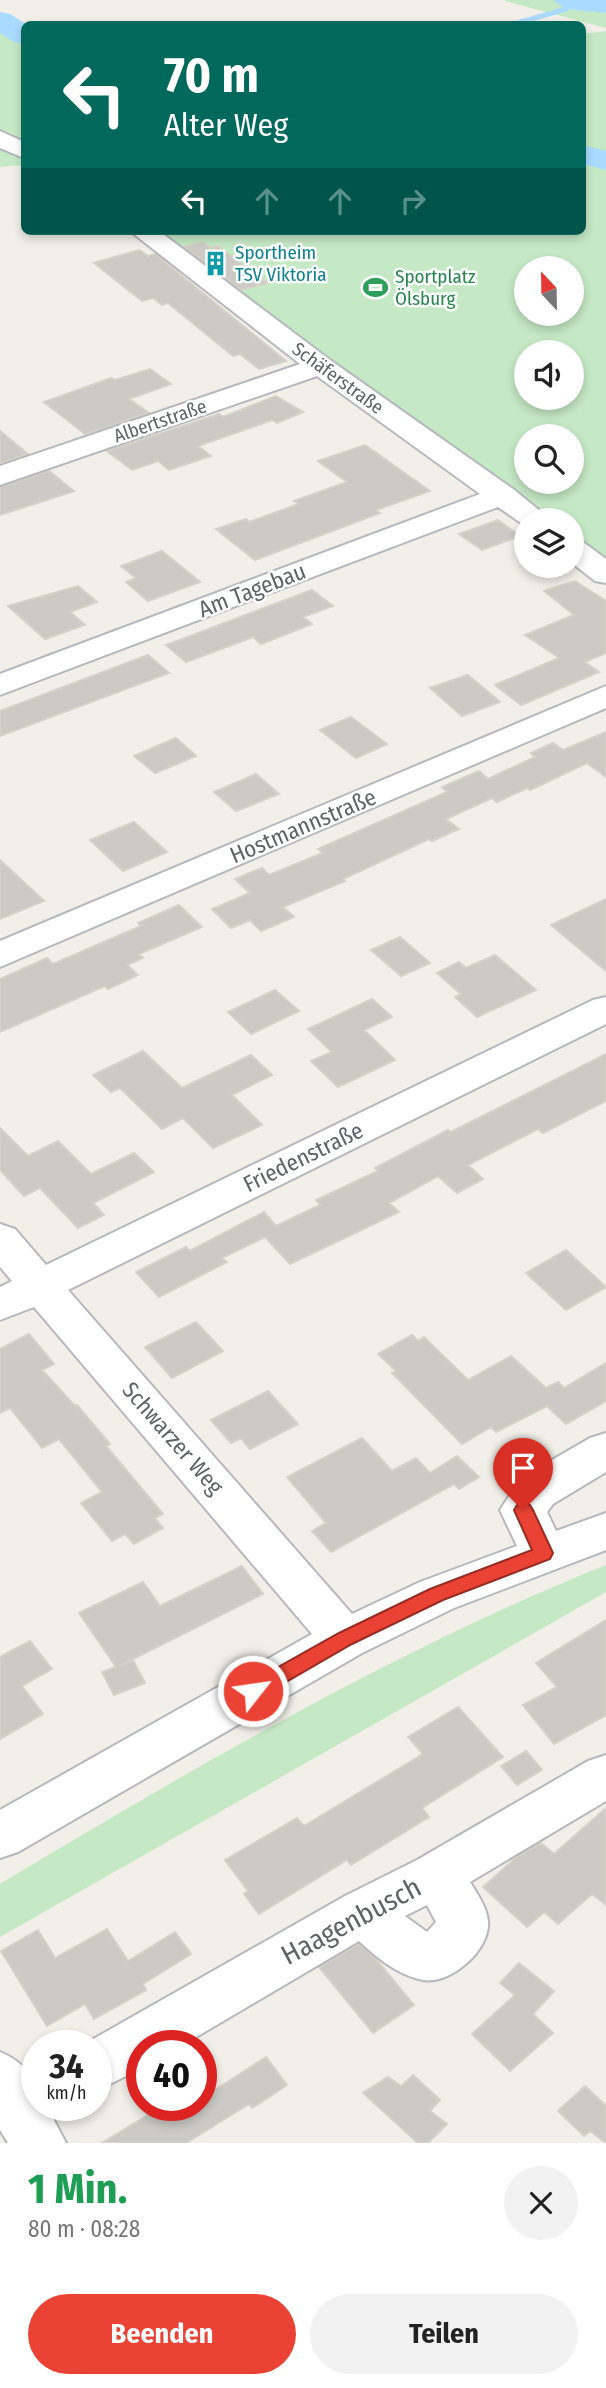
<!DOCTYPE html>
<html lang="de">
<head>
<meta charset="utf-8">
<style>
	:root { --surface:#fff; --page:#f2f2f2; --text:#222; --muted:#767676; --accent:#ea4335 }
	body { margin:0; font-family:"Fira Sans Condensed",sans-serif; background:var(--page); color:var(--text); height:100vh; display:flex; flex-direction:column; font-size:26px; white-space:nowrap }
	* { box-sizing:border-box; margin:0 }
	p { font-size:23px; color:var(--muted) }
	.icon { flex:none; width:38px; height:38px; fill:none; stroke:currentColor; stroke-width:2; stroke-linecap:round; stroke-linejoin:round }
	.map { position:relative; height:2143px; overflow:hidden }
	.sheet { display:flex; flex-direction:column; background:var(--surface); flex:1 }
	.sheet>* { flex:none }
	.hud { position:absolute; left:21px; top:21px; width:565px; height:214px; border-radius:10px; box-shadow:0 4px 10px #0003; background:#00695c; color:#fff; overflow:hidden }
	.needle { width:46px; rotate:338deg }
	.buttons { position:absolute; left:514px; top:256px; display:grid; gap:14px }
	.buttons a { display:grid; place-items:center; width:70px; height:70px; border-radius:50%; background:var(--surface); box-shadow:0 4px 10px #0003; font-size:35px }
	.speed { position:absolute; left:21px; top:2030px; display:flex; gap:14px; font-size:35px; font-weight:700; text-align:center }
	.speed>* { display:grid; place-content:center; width:91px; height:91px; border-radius:50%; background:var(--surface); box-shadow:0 4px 10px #0003; line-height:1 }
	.speed small { font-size:18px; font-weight:400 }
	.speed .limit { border:10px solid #d22; background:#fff; color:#111 }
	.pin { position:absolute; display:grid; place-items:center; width:60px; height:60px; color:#fff; margin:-72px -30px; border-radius:50% 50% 50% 0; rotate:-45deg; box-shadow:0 0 7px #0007 }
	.pin .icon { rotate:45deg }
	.me { position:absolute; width:77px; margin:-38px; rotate:60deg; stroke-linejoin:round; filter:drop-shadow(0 0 5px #0008) }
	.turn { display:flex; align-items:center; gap:24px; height:147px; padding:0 28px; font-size:32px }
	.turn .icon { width:91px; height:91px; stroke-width:2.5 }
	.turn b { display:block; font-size:49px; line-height:60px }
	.lanes { display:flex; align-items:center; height:66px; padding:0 28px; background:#0003; justify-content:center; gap:35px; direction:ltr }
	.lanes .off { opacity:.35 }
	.round { display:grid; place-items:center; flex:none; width:74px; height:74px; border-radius:37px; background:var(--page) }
	.head { display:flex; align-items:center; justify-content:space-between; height:119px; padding:0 28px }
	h1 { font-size:42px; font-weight:700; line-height:52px; color:#1e9e55 }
	.button { display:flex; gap:14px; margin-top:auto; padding:14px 28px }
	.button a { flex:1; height:80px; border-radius:42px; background:var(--accent); color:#fff; font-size:28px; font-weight:700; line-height:80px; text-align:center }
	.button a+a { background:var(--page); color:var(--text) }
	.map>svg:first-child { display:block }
	.green { fill:#c5e8c5; fill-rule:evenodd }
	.water { fill:#aadaff }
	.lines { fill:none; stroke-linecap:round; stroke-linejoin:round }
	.stream { stroke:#aadaff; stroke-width:5 }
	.river { fill:#aadaff; fill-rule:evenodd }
	.building { fill:#cccac5; stroke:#d6d1c6; stroke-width:2 }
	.minor-casing { stroke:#b5b8bc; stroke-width:4 }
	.minor { fill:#fff; fill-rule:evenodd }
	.route { fill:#ea4335; stroke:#982c22; stroke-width:2 }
	.labels { text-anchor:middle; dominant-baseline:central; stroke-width:5; stroke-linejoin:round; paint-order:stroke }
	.far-culture-label { font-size:19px; fill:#0d838f; stroke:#fff; text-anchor:start }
	.far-leisure-label { font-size:19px; fill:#27864d; stroke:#fff; text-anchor:start }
	.far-street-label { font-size:19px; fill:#5f6368; stroke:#fff }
	.street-label { font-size:23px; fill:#5f6368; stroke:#fff }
	.near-street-label { font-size:28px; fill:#5f6368; stroke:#fff }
</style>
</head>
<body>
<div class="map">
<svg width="606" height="2143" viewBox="0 0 606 2143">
	<rect width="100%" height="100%" fill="#f1efe8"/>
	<path class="green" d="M505 0H606V28L505 1Z
		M0 28 24 42V165L0 167Z
		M606 31V563L572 538V520H548L149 231H583V34ZM527 268H572V313H527ZM527 352H572V397H527ZM527 436H572V481H527Z
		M606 1565V1592L0 1937V1884C195 1767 395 1650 606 1565Z"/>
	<path class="water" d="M553 0H606V13L566 9Z"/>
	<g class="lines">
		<path class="stream" d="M514 24 566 9"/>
		<path class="river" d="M0 12 10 14 26 24 24 44 14 42 0 33Z
			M583 145 606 151V170L583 164Z"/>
	</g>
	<path class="building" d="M202 242 211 248 218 246 267 283 241 290 184 247Z
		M139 250 148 256 155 254 286 361 259 369 240 354 233 356 168 303 162 305 153 298 142 301 94 263Z
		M150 369 171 384 129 399 149 413 85 434 44 402 111 378 115 380Z
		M276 396 303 412 277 423 272 420 198 446 211 456 169 470 158 461 132 470 107 451 219 414 223 417Z
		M0 431 28 454 0 463Z
		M365 445 430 491 376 510 380 513 255 560 216 529 246 519 249 522 299 504 294 501 347 482 318 461Z
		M49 471 74 491 0 515V487Z
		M498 520 520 536 482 550 459 534Z
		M162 551 200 582 148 601 126 582 136 578 121 566Z
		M575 581 606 601V653L585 662 599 672 521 705 495 685 559 658 525 635 574 615 544 591Z
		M78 586 97 602 70 612 85 625 45 639 8 606Z
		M312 590 333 606 303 617 312 624 261 644 253 637 186 662 166 645Z
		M148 655 169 673 0 736V711Z
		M468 675 500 702 462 716 430 688Z
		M351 717 387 744 356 758 320 730Z
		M606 732V777L587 763 530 790 527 788 497 802 492 798 446 819 459 829 432 841 429 839 343 879 345 881 283 907 294 917 261 931 250 920 231 928 212 909 250 893 235 879 262 868 269 875 323 853 318 849 447 792 442 787 479 771 488 779 535 757 531 753 553 743 563 750Z
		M176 738 196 756 155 773 134 756Z
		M256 774 279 794 236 811 214 792Z
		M134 822 167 852 123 871 90 840Z
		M0 860 44 901 0 919Z
		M606 899V971L551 925Z
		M179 905 202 927 139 954 143 958 127 965 138 975 108 989 105 986 0 1032V979L47 958 53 964 141 926 138 923Z
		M400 937 430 963 401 976 371 950Z
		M495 955 536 990 477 1017 455 997 461 994 437 973 459 962 466 968Z
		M275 990 299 1011 251 1034 228 1012Z
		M372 999 392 1017 364 1030 395 1060 338 1087 311 1061 332 1052 308 1029Z
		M143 1051 182 1088 251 1055 272 1075 232 1095 262 1125 213 1148 183 1118 162 1129 120 1088 111 1092 93 1075Z
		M606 1054V1101L543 1133 538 1129 468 1165 483 1179 457 1193 438 1176 389 1203 399 1212 290 1264 265 1237 222 1258 227 1262 159 1297 136 1272 186 1247 190 1251 264 1212 276 1226 320 1205 316 1200 378 1171 375 1168 448 1130 451 1132Z
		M0 1128 28 1156 58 1141 91 1174 134 1153 154 1172 93 1203 104 1215 78 1228 40 1188 24 1196 0 1170Z
		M566 1250 606 1287 566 1310 526 1273Z
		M196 1322 223 1351 172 1378 145 1347Z
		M29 1334 54 1364 42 1370 75 1406 77 1405 110 1444 106 1446 163 1514 155 1518 163 1528 134 1544 125 1534 112 1541 81 1503 102 1492 59 1439 42 1448 10 1408 0 1413V1349Z
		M412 1335 418 1341 424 1337 468 1380 511 1356 546 1388 558 1382 564 1388 606 1363V1401L566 1424 547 1406 496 1432 491 1427 462 1444 392 1373 396 1371 378 1354Z
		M268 1391 298 1424 250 1449 241 1438 231 1443 211 1420Z
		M362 1438 392 1471 416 1458 430 1473 457 1456 479 1477 459 1489 454 1484 331 1552 312 1531 326 1523 287 1477Z
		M242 1566 263 1594 119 1666 133 1660 145 1683 114 1695 102 1672 116 1667 79 1613 143 1582 160 1606Z
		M606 1620V1715L554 1744 523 1705 557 1687 536 1663Z
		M30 1641 52 1669 22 1686 43 1714 0 1739V1657Z
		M458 1707 503 1757 422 1808 429 1817 351 1865 347 1860 259 1914 244 1894 248 1891 225 1860 297 1818 304 1826 423 1754 408 1737Z
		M526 1751 542 1770 517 1785 501 1766Z
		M606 1808V1905L592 1894 558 1924 544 1912 527 1927 483 1887 518 1856 541 1843 554 1854Z
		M107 1929 128 1961 175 1932 191 1954 143 1984 146 1990 94 2019 85 2004 47 2026 1 1951 38 1930 55 1958Z
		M359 1944 375 1958 414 2005 373 2033 319 1967Z
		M519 1963 554 1991 533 2014 553 2033 510 2071 472 2034 515 1995 500 1983Z
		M266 2057 287 2085 252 2108 249 2104 186 2143H102L164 2105H201V2069L215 2090Z
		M413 2075 440 2100 430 2111 447 2124 428 2143H418L363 2093 388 2077 401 2086Z
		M585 2086 606 2106V2143L590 2131 584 2136 558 2111Z"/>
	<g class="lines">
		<defs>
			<path id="minor" d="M0 131 24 142V158L0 148Z
				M130 231H159L330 360 513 489 551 520H527V527L498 507 0 695V674L480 494 317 376 0 485V466L300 364Z
				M572 539 583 542 606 559V583L595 581 572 563Z
				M606 686V708L0 967V941Z
				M606 997V1024L68 1290 352 1614 420 1582 517 1546 500 1510 521 1478 590 1438 606 1433V1472L553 1504 547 1512 556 1531 606 1513V1550L454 1608 362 1653 18 1852 0 1858V1810L312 1634 34 1307 0 1320V1287L12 1281 0 1267V1224L15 1229 46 1265 593 1000Z
				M606 1755V1801L470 1882C477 1893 487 1908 488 1921 491 1949 451 1985 423 1980 398 1975 377 1958 359 1941L181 2046H142V2068L96 2091V2046H81L345 1896 417 1860 588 1761ZM427 1905 436 1922 427 1932 405 1916Z
				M0 2052C24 2062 37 2078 37 2105H46L66 2143H8L0 2130Z"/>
		</defs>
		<use href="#minor" class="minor-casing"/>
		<use href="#minor" class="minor"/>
	</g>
	<path class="route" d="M523 1503 530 1505 533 1510 553 1553 550 1559 443 1600 352 1644 260 1697 253 1700 246 1697 243 1691 246 1685 339 1633 430 1589 532 1550 514 1510 517 1505Z"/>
	<defs>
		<symbol id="building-bare" viewBox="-9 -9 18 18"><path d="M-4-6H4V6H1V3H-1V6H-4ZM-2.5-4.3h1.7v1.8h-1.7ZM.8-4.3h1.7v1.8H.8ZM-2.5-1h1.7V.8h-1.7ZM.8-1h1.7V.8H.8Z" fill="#0f9aa8" stroke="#fff" stroke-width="2.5" paint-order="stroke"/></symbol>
		<symbol id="stadium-bare" viewBox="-9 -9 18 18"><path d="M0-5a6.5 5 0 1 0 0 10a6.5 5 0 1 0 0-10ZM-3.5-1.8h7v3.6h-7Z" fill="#2e9e5b" stroke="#fff" stroke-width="2.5" paint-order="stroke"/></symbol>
	</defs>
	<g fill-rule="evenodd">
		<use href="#building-bare" x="198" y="246" width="35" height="35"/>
		<use href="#stadium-bare" x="358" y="270" width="35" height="35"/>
	</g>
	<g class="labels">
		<g class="far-culture-label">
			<text x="235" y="252">Sportheim<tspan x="235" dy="22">TSV Viktoria</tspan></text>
		</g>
		<g class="far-leisure-label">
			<text x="395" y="276">Sportplatz<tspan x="395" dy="22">Ölsburg</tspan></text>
		</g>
		<g class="far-street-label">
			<text transform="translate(338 378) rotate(36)">Schäferstraße</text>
			<text transform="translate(160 421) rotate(-19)">Albertstraße</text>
		</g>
		<g class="street-label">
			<text transform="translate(252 590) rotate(-21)">Am Tagebau</text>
			<text transform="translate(303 826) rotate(-23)">Hostmannstraße</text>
			<text transform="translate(303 1157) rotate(-26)">Friedenstraße</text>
			<text transform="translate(173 1438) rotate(49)">Schwarzer Weg</text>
		</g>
		<g class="near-street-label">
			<text transform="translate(351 1921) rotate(-28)">Haagenbusch</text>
		</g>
	</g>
</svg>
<div class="buttons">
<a><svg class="needle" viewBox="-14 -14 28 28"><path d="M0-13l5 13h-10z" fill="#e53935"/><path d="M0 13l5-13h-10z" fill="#767676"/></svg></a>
<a><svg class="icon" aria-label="sound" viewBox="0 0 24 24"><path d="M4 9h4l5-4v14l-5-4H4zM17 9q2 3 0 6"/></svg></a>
<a><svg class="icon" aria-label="search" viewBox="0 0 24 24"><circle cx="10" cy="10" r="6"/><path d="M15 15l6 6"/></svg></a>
<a><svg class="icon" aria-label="layers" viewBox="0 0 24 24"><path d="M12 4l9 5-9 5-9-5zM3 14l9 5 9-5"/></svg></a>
</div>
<div class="speed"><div>34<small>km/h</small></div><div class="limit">40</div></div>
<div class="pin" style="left:523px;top:1510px;background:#d93025"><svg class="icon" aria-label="arrive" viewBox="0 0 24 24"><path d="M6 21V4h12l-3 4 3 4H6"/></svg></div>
<svg class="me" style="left:253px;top:1691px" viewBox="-20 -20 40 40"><circle r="17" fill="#ea4335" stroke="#fff" stroke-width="3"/><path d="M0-11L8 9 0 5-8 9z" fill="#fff"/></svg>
<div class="hud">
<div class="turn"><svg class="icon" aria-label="left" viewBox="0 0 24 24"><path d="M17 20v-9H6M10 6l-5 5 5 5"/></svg><div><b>70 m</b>Alter Weg</div></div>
<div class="lanes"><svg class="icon" aria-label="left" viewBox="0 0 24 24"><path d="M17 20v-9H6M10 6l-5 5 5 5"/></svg><svg class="icon off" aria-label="ahead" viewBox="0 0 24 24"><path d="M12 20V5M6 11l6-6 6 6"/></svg><svg class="icon off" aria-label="ahead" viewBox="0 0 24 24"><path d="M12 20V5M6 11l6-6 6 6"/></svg><svg class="icon off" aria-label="right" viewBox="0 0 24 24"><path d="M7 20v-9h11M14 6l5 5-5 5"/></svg></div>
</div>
</div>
<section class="sheet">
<div class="head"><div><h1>1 Min.</h1><p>80 m · 08:28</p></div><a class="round"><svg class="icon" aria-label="close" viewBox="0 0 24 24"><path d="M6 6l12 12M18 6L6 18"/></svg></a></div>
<div class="button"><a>Beenden</a><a>Teilen</a></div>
</section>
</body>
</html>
